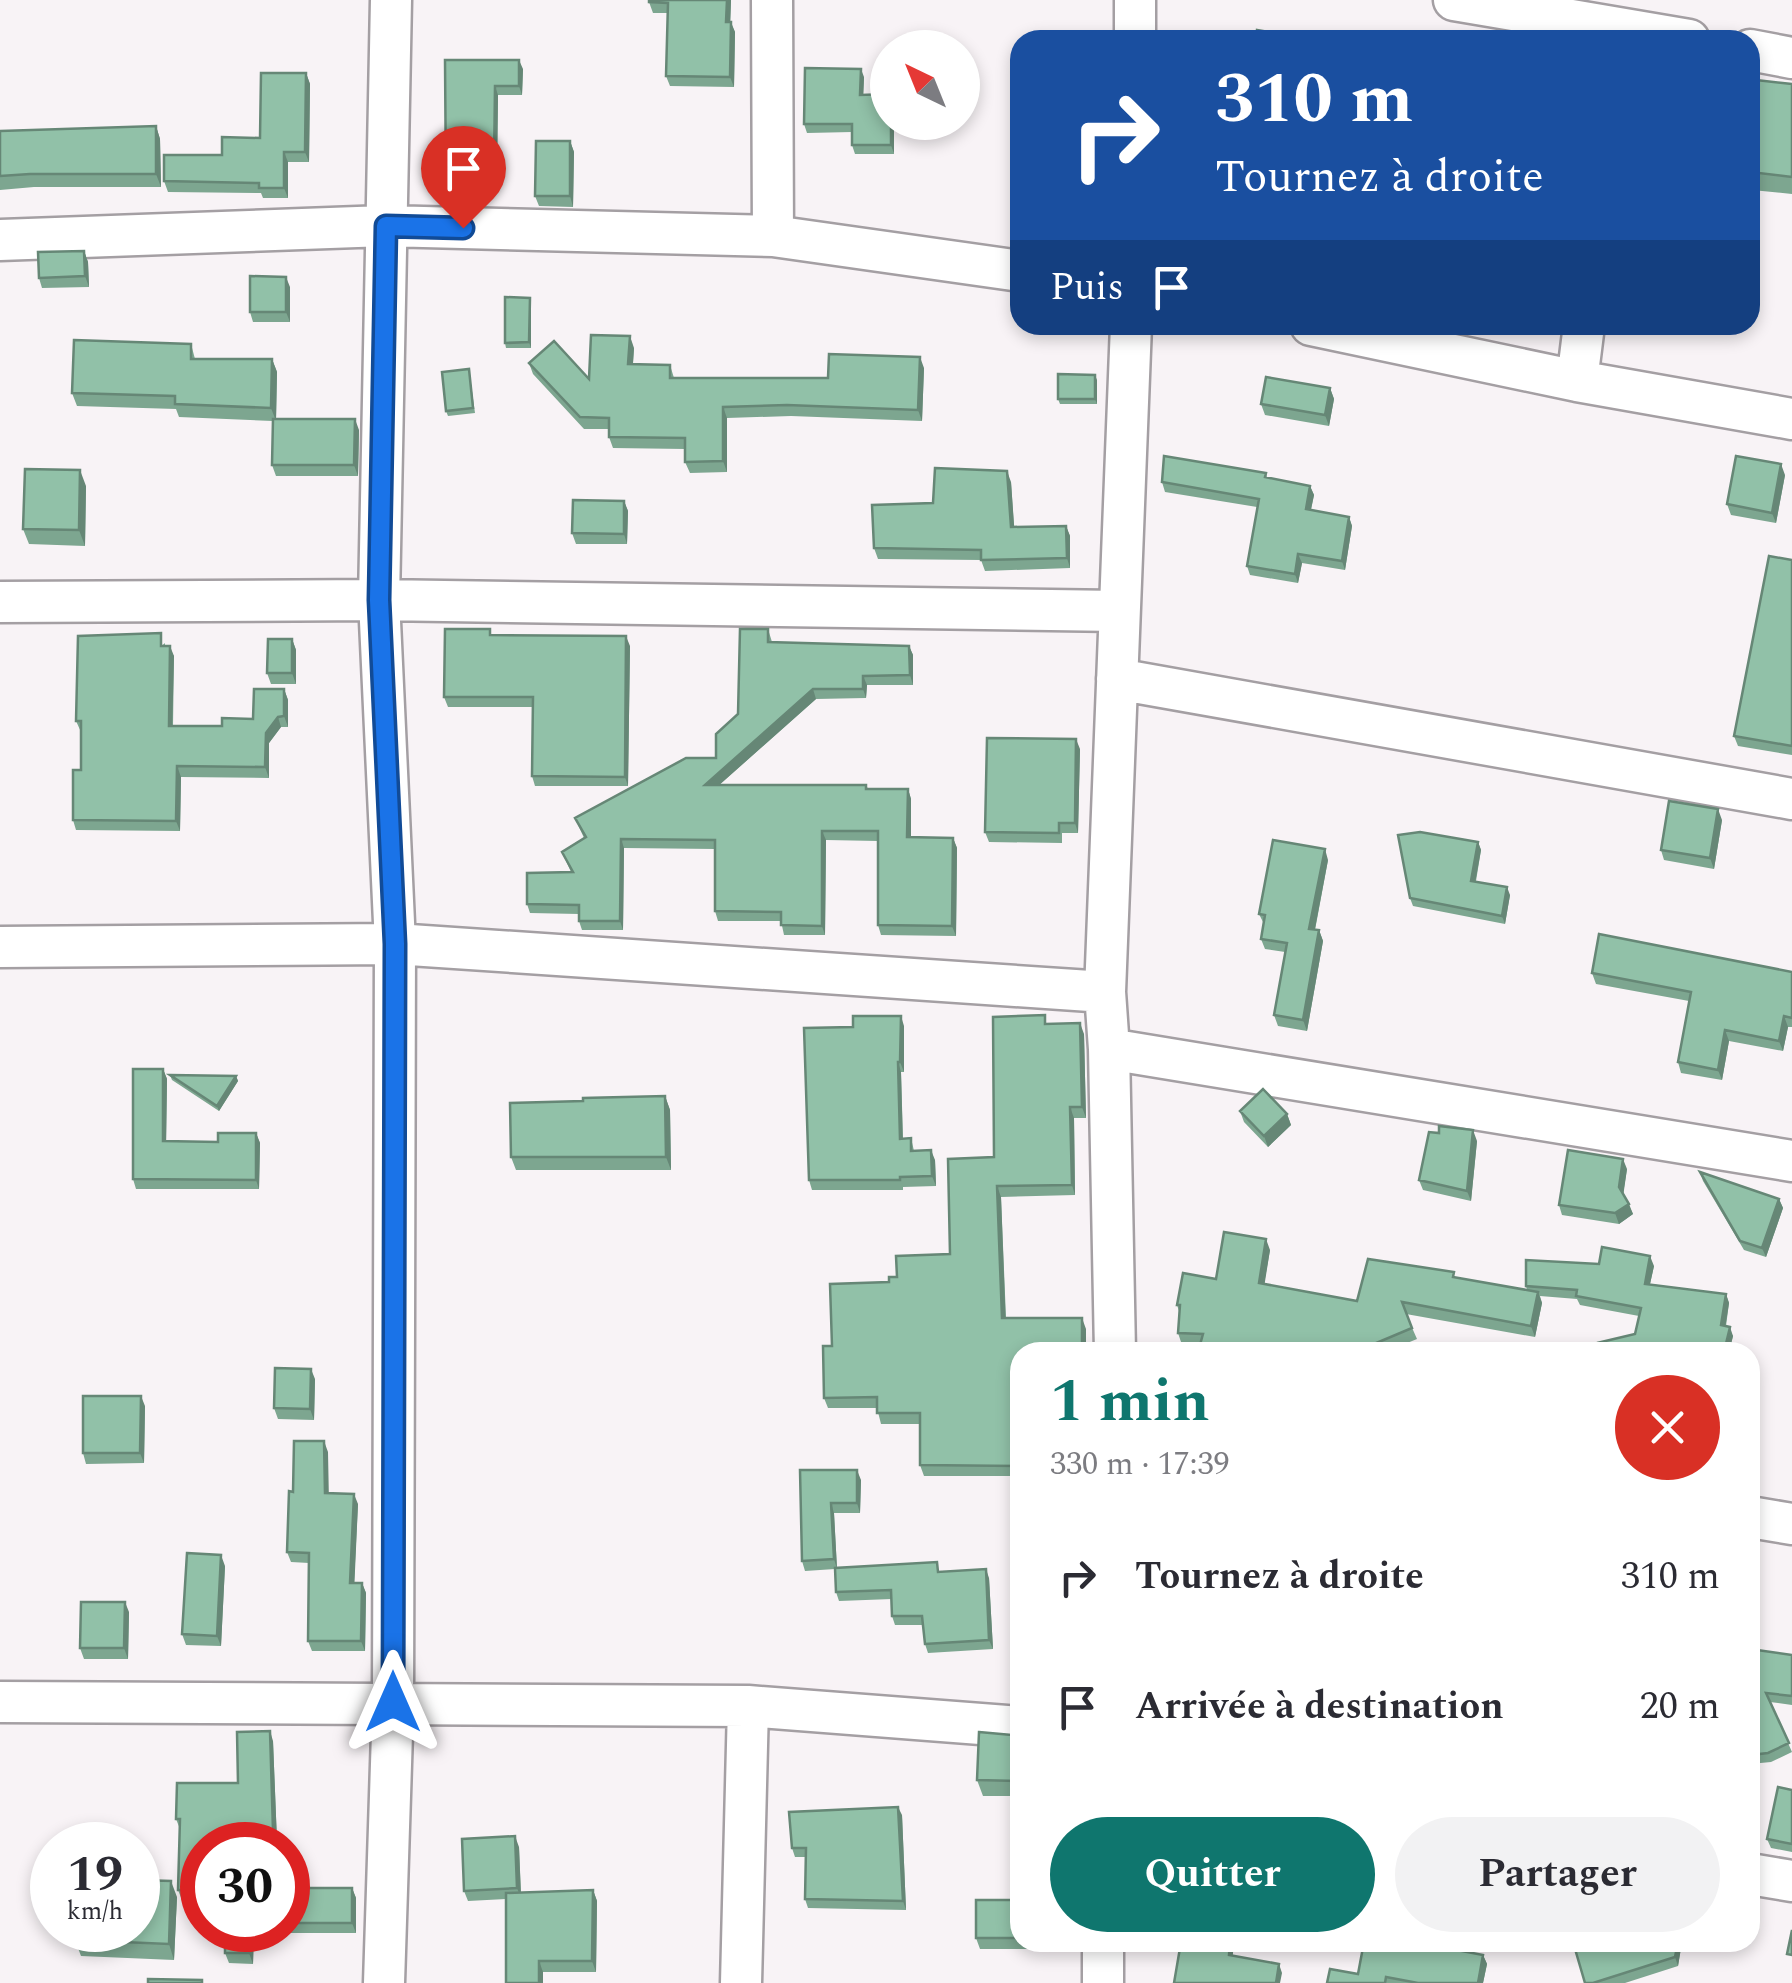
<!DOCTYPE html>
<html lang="fr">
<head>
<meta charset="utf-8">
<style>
	:root { --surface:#fff; --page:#f2f2f3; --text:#2b2b33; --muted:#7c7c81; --accent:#0f766e }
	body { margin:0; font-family:Spectral,serif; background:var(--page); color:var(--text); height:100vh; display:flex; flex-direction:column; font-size:38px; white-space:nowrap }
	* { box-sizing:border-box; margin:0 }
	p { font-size:32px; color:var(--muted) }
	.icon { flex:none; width:55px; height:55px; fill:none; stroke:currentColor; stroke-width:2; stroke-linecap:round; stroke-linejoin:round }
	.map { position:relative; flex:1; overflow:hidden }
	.panel { position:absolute; left:1010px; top:1342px; width:750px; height:610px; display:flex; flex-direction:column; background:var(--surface); border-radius:30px; box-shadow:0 5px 15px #0003 }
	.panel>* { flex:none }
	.guide { position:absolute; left:1010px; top:30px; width:750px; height:305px; border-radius:30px; box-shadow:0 5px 15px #0003; background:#1a4fa0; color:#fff; overflow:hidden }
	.needle { width:65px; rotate:317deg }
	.controls { position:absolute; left:870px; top:30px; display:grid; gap:20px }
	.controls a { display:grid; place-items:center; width:110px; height:110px; border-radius:50%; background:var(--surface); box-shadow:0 5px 15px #0003; font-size:50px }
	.speed { position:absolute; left:30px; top:1822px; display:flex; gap:20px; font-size:50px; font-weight:700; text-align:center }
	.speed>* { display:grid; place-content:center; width:130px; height:130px; border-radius:50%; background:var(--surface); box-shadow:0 5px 15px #0003; line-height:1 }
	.speed small { font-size:25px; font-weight:400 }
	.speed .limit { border:15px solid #d22; background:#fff; color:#111 }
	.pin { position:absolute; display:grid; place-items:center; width:85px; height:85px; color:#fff; margin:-102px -42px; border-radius:50% 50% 50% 0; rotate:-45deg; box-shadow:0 0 10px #0007 }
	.pin .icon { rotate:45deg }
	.me { position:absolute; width:110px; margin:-55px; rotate:0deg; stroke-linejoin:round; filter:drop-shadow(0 0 8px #0008) }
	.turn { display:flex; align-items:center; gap:35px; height:210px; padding:0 40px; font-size:45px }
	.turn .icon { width:130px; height:130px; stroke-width:2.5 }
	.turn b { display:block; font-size:70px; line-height:85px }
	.then { display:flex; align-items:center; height:95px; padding:0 40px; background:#0003; gap:20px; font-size:38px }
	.round { display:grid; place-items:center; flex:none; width:105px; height:105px; border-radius:52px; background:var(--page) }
	.head { display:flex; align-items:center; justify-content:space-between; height:170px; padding:0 40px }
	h1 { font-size:60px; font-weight:700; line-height:75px; color:var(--accent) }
	.button { display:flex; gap:20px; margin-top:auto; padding:20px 40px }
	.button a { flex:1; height:115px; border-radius:60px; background:var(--accent); color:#fff; font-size:40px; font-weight:700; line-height:115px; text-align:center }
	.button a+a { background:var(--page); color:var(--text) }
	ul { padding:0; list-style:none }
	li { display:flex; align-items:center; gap:30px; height:130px; padding:0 40px }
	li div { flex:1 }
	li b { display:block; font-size:38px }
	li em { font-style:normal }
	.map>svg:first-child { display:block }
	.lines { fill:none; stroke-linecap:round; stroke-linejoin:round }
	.minor-casing { stroke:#a49fa3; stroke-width:45 }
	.minor { stroke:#fff; stroke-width:40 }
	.wall { fill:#7da690 }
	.shaded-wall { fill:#668776 }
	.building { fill:#91c1a8; stroke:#668776; stroke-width:2.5 }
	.route-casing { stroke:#114b97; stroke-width:25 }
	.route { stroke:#1a73e8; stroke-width:18 }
</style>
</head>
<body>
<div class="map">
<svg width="1792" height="1983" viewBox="0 0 1792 1983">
	<rect width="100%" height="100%" fill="#f8f3f6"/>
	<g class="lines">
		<defs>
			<path id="minor" d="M772 0 773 236
				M1454 0 1689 40
				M1135 40V0
				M1750 50 1792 58
				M0 240 385 226 773 236 1020 271
				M1311 325 1577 381 1792 419
				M1577 381 1584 325
				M0 602 379 600 1119 611
				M1117 679 1792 799
				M0 947 395 944 1105 992
				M1109 1049 1792 1161
				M1115 1352 1109 1049 1105 992 1131 325
				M1750 1517 1792 1524
				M0 1702 748 1706 1020 1727
				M1750 1874 1792 1881
				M384 1983 393 1702 395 944 379 600 391 0
				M741 1983 748 1706
				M1103 1983V1942"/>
		</defs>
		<use href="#minor" class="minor-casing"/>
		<use href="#minor" class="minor"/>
	</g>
	<path class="wall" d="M731 0 730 22 735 32 734 87 670 86 666 76 668 13H653L649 2Z
		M445 60 523 69 522 95H498L497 173H491L490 200 449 199 446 190Z
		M306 73 310 84 309 162H288V198H263L261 193 168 192 164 181 260 138Z
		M864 77 863 95 888 94 894 154H855L852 145V132L807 133 804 124Z
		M1792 84V194L1752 190 1750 197V133Z
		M156 126 160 139 161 187H34L0 190V131Z
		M570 141 574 152 573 207 539 206 535 196Z
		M84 251 88 262 89 287 42 288 39 278Z
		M290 287V322H253L250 312Z
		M531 303V348H506L505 343Z
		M191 344 195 359H272L277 372 276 419 359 430 358 476H276L272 465 273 421 179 417 176 409 77 406 72 393Z
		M634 348 633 364 670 365 674 378H828L924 368 922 421 791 416 727 418V472L690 473 685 462V449L613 448 609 437V429H584L533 374 529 363 589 379Z
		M469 369 475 413 448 416 446 411Z
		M1097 380V404H1060L1058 399Z
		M1330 388 1334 399 1329 426 1265 415 1261 404Z
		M1266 473 1267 478 1310 486 1314 495 1311 510 1349 517 1352 526 1345 570 1302 563 1298 583 1250 575 1247 566 1257 507 1165 492 1162 482Z
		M1785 475 1776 523 1731 515 1727 504Z
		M1011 482 1014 527 1066 526 1070 536V568L985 571 981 560 878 559 874 548 933 503Z
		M86 486 85 546 29 544 23 529Z
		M624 501 628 511 627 544H576L572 533Z
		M1792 560V755L1738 746 1734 736Z
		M768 629 772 642 909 646 913 655V685H867L866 698 816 699 719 785H866L868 789H908L911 799V837L953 838 957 848 956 936 881 935 878 925V841L826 840 825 935H784L781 921H718L715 911V849L624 848 623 930H582L579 921V914L530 913 527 904 571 872 562 852 584 838 575 818 716 758 738 714Z
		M492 635 630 646 628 786H535L532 776V707H448L444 697Z
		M292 639 296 650V684H271L267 673Z
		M165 643V646L174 656 173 726H222L253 719 284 689 288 700V727H281L269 743V778L181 777 180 831 76 830 73 820 81 770V732L76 721Z
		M1080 749 1078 833H1062V843L989 842 985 832Z
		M1722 820 1714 869 1664 860 1661 850Z
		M1478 842 1481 850 1476 881 1510 895 1505 924 1413 906 1410 898Z
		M1328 860 1315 930H1319L1323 941 1307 1031 1278 1026 1274 1015 1285 952 1265 949 1261 939 1264 924 1259 914Z
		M1792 972V1027H1788L1783 1051 1729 1041 1722 1080 1681 1073 1678 1062 1689 1001 1596 984 1592 973Z
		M1048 1024 1084 1034 1086 1118H1074L1075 1195 1001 1197 1006 1318 1086 1329 1020 1352V1476H924L920 1465V1424H881L877 1408H828L824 1398 832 1346 889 1282 897 1277 950 1254 994 1157Z
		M904 1026V1072H901L903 1139 911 1138 914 1151 935 1160 936 1186 903 1187V1190H812L809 1180Z
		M163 1069 167 1079 166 1141 218 1142 256 1133 260 1143 259 1189H136L133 1179Z
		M170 1075 236 1076 238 1081 219 1111 172 1080Z
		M665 1096 670 1110 671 1170H516L511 1157 583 1101Z
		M1240 1111 1287 1114 1291 1125 1268 1147 1244 1122Z
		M1477 1141 1471 1201 1423 1190 1419 1180Z
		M1627 1169 1623 1194 1633 1214 1619 1224 1562 1215 1559 1205Z
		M1700 1172 1779 1199 1783 1208 1766 1257 1744 1250 1703 1181Z
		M1270 1250 1264 1284 1357 1301 1456 1277 1527 1290 1526 1286 1599 1264 1654 1266 1650 1284 1726 1294 1729 1303 1726 1326 1733 1336 1729 1352H1601L1597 1343 1635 1334 1639 1316 1580 1305 1577 1299 1540 1296 1542 1303 1535 1337 1406 1314 1417 1339 1385 1352H1198L1200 1345H1182L1178 1333 1179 1311 1177 1305 1216 1279Z
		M315 1379 314 1420 278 1419 274 1408Z
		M145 1406 144 1463 86 1464 83 1453Z
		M328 1452V1493L358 1504 354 1583H362L366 1593 365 1651H312L308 1641 309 1563 291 1562 287 1552 293 1492Z
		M800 1470 861 1480 860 1513H834L837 1568 940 1571 989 1578 993 1649 928 1653 925 1644 923 1625H895L892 1616V1599L839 1601 836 1592 835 1569 805 1571 802 1561Z
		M225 1566 221 1646 186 1645 182 1634Z
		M129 1612 128 1659H84L80 1648Z
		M1750 1649 1792 1655V1705L1770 1702 1792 1752 1771 1762 1750 1764Z
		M1020 1733V1796H983L977 1780 1012 1735Z
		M273 1741 277 1841 202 1845V1900H182L178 1890 180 1829 176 1819 238 1783Z
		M1792 1790V1852L1771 1848 1767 1839Z
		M902 1815 906 1910 808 1908 805 1899 806 1857H795L792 1848Z
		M519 1847 521 1893 593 1890 597 1901 596 1972H543V1983H506V1899L468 1901 464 1891Z
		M352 1888 356 1898V1933H275L274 1930H288V1897Z
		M177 1897 174 1960 81 1956 75 1940Z
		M1020 1900V1942H1079V1949H980L976 1938Z
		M254 1930 253 1964 229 1963 225 1953Z
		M1682 1942 1678 1966 1625 1983H1585Z
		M1483 1955 1487 1964 1483 1983H1327L1358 1974Z"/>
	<path class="shaded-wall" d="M727 0H731L730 32 726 22Z
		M731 22 735 32 734 87 730 77Z
		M519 60 523 69 522 95 519 86Z
		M861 69 864 77 863 104 860 95Z
		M306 73 310 84 309 162 305 152Z
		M495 86 498 95 497 173 494 164Z
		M891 122H894V154L891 145Z
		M156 126 160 139 161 187 156 174Z
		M570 141 574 152 573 207 570 196Z
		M284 152 288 162V198L284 188Z
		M488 164 491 173 490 200 487 191Z
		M84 251 88 262 89 287 85 276Z
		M286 277 290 287V322L286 312Z
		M530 298 531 303V348L529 342Z
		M630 336 634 348 632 376 628 364Z
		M920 357 924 368 922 421 918 410Z
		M272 359 277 372 276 421 271 408Z
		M1095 375 1097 380V404L1095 399Z
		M1330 388 1334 399 1329 426 1325 415Z
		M723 407 727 418V472L723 461Z
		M355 419 359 430 358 476 354 465Z
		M1781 464 1785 475 1776 523 1772 513Z
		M80 470 86 486 85 546 79 530Z
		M1007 471 1011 482 1015 538 1011 527Z
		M1310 486 1314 495 1309 518 1306 509Z
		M624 501 628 511 627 544 624 534Z
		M1349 517 1352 526 1345 570 1342 561Z
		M1066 526 1070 536V568L1067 558Z
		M1298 554 1302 563 1298 583 1295 574Z
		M626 636 630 646 628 786 625 777Z
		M292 639 296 650V684L292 673Z
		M170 646 174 656 172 736 169 726Z
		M909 646 913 655V685L910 675Z
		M863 676 867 685 866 698 863 689Z
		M284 689 288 700V727L284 716Z
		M813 689 816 699 708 795 705 785Z
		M278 717 281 727 269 743V778L265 767 266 733Z
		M1076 739 1080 749 1078 833 1075 823Z
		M177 766 181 777 180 831 176 821Z
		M908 789 911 799V847L907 837Z
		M1718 809 1722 820 1714 869 1710 858Z
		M822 831 826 840 825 935 822 926Z
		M953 838 957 848 956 936 952 926Z
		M621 839 624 848 623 930 620 921Z
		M1478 842 1481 850 1474 889 1471 881Z
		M1325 849 1328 860 1313 939 1309 929Z
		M1507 887 1510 895 1505 924 1502 916Z
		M1319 930 1323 941 1307 1031 1303 1020Z
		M901 1016 904 1026V1072L900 1062Z
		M1784 1016 1788 1027 1783 1051 1779 1041Z
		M1080 1023 1084 1034 1086 1118 1082 1107Z
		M1725 1030 1729 1041 1722 1080 1718 1070Z
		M898 1062 901 1072 903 1149 900 1139Z
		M163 1069 167 1079 166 1151 163 1141Z
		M236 1076 238 1081 219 1111 217 1106Z
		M665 1096 670 1110 671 1170 666 1157Z
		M1070 1107 1074 1118 1075 1195 1072 1185Z
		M1287 1114 1291 1125 1268 1147 1264 1136Z
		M1473 1130 1477 1141 1471 1201 1467 1191Z
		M256 1133 260 1143 259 1189 256 1180Z
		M931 1150 935 1160 936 1186 932 1176Z
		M1623 1159 1627 1169 1623 1197 1619 1187Z
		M997 1186 1001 1197 1006 1329 1002 1318Z
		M1779 1199 1783 1208 1766 1257 1762 1248Z
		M1629 1204 1633 1214 1619 1224 1615 1213Z
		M1266 1239 1270 1250 1263 1294 1259 1283Z
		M1650 1256 1654 1266 1648 1293 1645 1284Z
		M1538 1292 1542 1303 1535 1337 1531 1326Z
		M1726 1294 1729 1303 1724 1335 1721 1325Z
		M1082 1318 1086 1329V1352H1082Z
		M1730 1327 1733 1336 1729 1352H1724Z
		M311 1369 315 1379 314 1420 310 1409Z
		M141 1396 145 1406 144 1463 140 1453Z
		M324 1441 328 1452 329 1503 325 1493Z
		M857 1470 861 1480 860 1513 857 1503Z
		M354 1494 358 1504 354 1593 350 1583Z
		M831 1503 834 1513 837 1569 834 1559Z
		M221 1555 225 1566 221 1646 217 1636Z
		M986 1569 989 1578 993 1649 989 1640Z
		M362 1583 366 1593 365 1651 361 1641Z
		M125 1602 129 1612 128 1659 124 1648Z
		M270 1731 273 1741 277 1841 273 1831Z
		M898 1807 902 1815 906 1910 903 1901Z
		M515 1836 519 1847 521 1898 517 1888Z
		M171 1881 177 1897 174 1960 169 1944Z
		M352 1888 356 1898V1933L352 1923Z
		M593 1890 597 1901 596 1972 592 1961Z
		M250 1930H254L253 1964 249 1953Z
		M1230 1942H1234L1232 1964 1229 1955Z
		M1678 1942H1682L1678 1966 1675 1957Z
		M1483 1955 1487 1964 1483 1983H1478Z
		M539 1961 543 1972V1983H539Z
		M1279 1964 1282 1973 1280 1983H1276Z"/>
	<path class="building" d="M649 0H727L726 22H731L730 77 666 76 668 3 649 2Z
		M1257 30 1305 38 1304 40H1256Z
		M445 60H519V86H495L494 164H488L487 191 446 190Z
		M805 68 861 69 860 95 888 94V122H891V145H852V124H804Z
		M261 73H306L305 152H284V188H259V183L164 181V155H222V137L260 138Z
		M1756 80 1792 84V177L1750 172V133Z
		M156 126V174H30L0 176V131Z
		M536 141H570V196H535Z
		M84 251 85 276 39 278 38 252Z
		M250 276 286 277V312H250Z
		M505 297 530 298 529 342 505 343Z
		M591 335 630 336 628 364 670 365V378H828L829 354 920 357 918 410 787 405 723 407V461L685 462V438L609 437V418L580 417 529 363 554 341 589 379Z
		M74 340 191 344V359H272L271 408 175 404V396L72 393Z
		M469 369 473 408 446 411 442 372Z
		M1058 374 1095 375V399H1058Z
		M1266 377 1330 388 1325 415 1261 404Z
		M273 419H355L354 465H272Z
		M1164 456 1266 473 1265 477 1310 486 1306 509 1349 517 1342 561 1298 554 1295 574 1247 566 1259 499 1162 482Z
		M1736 456 1781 464 1772 513 1727 504Z
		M935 468 1007 471 1011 527 1066 526 1067 558 981 560V550L874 548 872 505 933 503Z
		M25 469 80 470 79 530 23 529Z
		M573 500 624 501V534L572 533Z
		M1769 556 1792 560V746L1734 736Z
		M445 629H490V635L626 636 625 777 532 776 533 697H444Z
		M740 629H768V642L909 646 910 675 863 676V689H813L705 785H866V789H908L907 837 953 838 952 926 878 925V831H822V926L781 925V912L715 911V840L621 839 620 921H579V905L527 904V873L573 872 562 852 586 837 575 818 686 758H716V734L738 714Z
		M161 633V646H170L169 726H222V718L253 719 254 689H284V716L278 717 266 733 265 767 177 766 176 821 73 820V770H81V721H76L78 636Z
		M268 639H292V673H267Z
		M987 738 1076 739 1075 823H1059V833L985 832Z
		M1669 801 1718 809 1710 858 1661 850Z
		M1420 832 1478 842 1471 881 1507 887 1502 916 1410 898 1398 835Z
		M1273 840 1325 849 1309 929 1319 930 1303 1020 1274 1015 1287 943 1261 939 1265 915 1259 914Z
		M1599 934 1792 972V1018L1784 1016 1779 1041 1725 1030 1718 1070 1678 1062 1691 992 1592 973Z
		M1045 1015V1024L1080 1023 1082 1107H1070L1072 1185 997 1186 1002 1318H1082V1352H1020V1466L920 1465V1413H877V1397L824 1398 823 1346H832L830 1284 889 1282V1277H897L896 1256 950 1254 948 1159 994 1157 993 1017Z
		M853 1016H901L900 1062H898L900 1139 911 1138V1151L931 1150 932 1176 900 1177V1180H809L804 1028 853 1027Z
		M133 1069H163V1141L218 1142V1133H256V1180L133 1179Z
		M170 1075 236 1076 217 1106Z
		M1263 1089 1287 1114 1264 1136 1240 1111Z
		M665 1096 666 1157H511L510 1103 583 1101V1098Z
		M1439 1126 1473 1130 1467 1191 1419 1180 1429 1132 1439 1133Z
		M1568 1150 1623 1159 1619 1187 1629 1204 1615 1213 1559 1205Z
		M1700 1172 1779 1199 1762 1248 1740 1241Z
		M1224 1232 1266 1239 1259 1283 1357 1301 1368 1259 1454 1272 1453 1277 1538 1292 1531 1326 1402 1302 1412 1328 1355 1352H1198L1203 1334 1178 1333 1180 1305H1177L1183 1273 1216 1279Z
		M1602 1247 1650 1256 1645 1284 1726 1294 1721 1325 1730 1327 1724 1352H1640L1597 1343 1635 1334 1641 1308 1576 1296 1577 1290 1526 1286V1260L1599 1264Z
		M275 1368 311 1369 310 1409 274 1408Z
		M83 1396H141L140 1453H83Z
		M294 1441H324L325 1493 354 1494 350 1583H362L361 1641H308L309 1553 287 1552 289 1491 293 1492Z
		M800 1470H857V1503H831L834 1559 802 1561Z
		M187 1553 221 1555 217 1636 182 1634Z
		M937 1562 938 1572 986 1569 989 1640 925 1644 922 1616H892L891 1590 836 1592 835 1568Z
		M81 1602H125L124 1648H80Z
		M1750 1649 1792 1655V1696L1766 1693 1789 1743 1768 1753 1750 1755Z
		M270 1731 273 1831 223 1833V1845H202V1890H178L180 1819H176L177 1783H238L237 1732Z
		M979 1732 1012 1735 1020 1733V1781L977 1780Z
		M1778 1787 1792 1790V1844L1767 1839Z
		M898 1807 903 1901 805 1899 806 1848H792L789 1812Z
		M515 1836 517 1888 464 1891 462 1839Z
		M138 1880 171 1881 169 1944 75 1940V1930H138Z
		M292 1888H352V1923H288V1897H292Z
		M593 1890 592 1961H539V1983H506V1893Z
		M976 1900H1020V1938H976Z
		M225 1930H250L249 1953H225Z
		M1792 1930V1955L1787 1954Z
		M1181 1942H1230L1229 1955 1279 1964 1276 1983H1174Z
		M1364 1942H1415L1483 1955 1478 1983H1418L1386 1977 1385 1983H1327L1330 1969 1358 1974Z
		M1573 1942H1678L1675 1957 1593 1983H1585Z
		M148 1979 202 1980V1983H148Z"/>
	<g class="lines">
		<defs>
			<path id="route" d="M393 1702 395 944 379 600 386 226 463 228"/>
		</defs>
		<use href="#route" class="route-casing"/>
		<use href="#route" class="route"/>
	</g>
</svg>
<div class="controls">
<a><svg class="needle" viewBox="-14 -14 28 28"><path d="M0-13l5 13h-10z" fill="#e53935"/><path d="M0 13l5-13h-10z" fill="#7c7c81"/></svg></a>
</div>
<div class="speed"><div>19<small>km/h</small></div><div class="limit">30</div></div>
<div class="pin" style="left:463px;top:228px;background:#d93025"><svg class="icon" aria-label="arrive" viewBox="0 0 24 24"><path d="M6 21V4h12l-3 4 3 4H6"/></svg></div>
<svg class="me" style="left:393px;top:1702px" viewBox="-20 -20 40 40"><path d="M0-17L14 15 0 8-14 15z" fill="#1a73e8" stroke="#fff" stroke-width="4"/></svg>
<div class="guide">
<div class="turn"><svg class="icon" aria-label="right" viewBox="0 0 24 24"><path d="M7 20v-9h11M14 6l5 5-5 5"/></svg><div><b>310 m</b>Tournez à droite</div></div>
<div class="then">Puis<svg class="icon" aria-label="arrive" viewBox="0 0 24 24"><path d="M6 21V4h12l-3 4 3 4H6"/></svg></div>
</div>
<section class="panel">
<div class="head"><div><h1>1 min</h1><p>330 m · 17:39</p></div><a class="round" style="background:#d93025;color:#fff"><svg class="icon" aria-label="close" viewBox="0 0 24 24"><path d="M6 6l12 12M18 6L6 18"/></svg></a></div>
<ul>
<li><svg class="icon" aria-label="right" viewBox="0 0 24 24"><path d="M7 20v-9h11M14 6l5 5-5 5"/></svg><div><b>Tournez à droite</b></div><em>310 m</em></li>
<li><svg class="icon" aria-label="arrive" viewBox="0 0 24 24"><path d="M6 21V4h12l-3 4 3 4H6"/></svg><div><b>Arrivée à destination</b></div><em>20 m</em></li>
</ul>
<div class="button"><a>Quitter</a><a>Partager</a></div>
</section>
</div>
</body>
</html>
